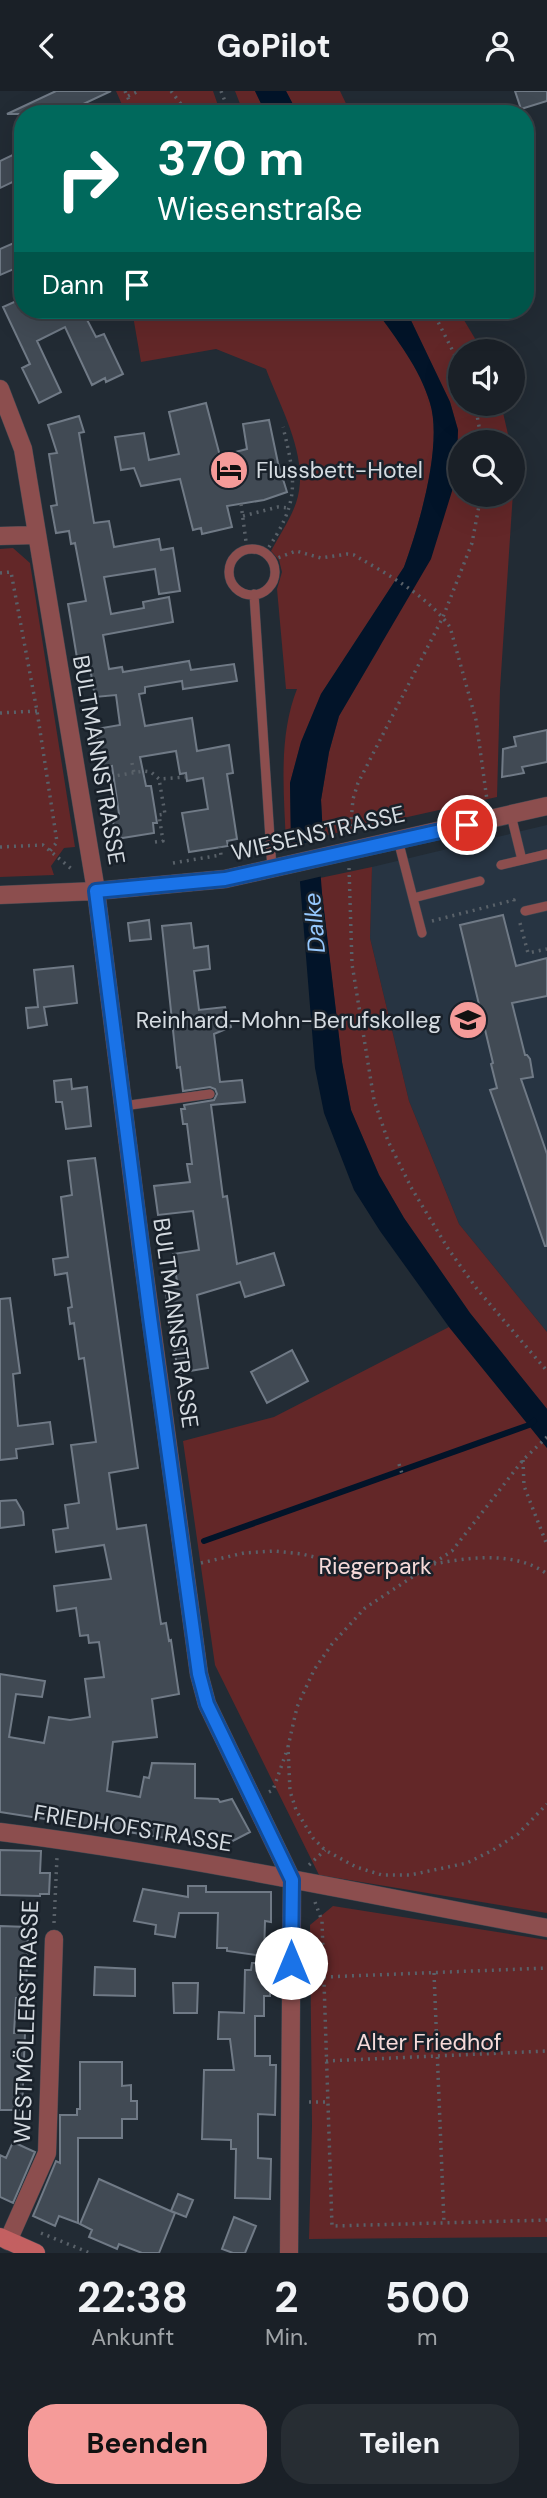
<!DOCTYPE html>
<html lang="de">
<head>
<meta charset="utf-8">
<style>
	:root { --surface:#1a2027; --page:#272d33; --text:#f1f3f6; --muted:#9fa3a7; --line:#383e44; --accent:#f59b99 }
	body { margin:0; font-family:"DM Sans",sans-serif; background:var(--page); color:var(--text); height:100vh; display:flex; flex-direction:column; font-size:26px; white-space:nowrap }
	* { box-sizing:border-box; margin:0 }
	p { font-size:23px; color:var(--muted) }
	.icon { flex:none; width:38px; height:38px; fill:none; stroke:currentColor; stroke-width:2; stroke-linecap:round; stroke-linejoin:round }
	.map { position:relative; height:2162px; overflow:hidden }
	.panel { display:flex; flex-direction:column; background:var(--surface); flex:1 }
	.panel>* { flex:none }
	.hud { position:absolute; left:14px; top:14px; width:520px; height:214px; border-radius:28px; box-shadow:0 7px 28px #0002,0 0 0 2px var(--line); background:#00695c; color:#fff; overflow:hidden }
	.controls { position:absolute; left:448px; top:248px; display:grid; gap:14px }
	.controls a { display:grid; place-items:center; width:77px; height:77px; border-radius:50%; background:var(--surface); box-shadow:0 7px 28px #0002,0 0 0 2px var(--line); font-size:35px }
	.pin { position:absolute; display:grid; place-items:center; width:60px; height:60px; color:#fff; margin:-30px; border:4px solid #fff; border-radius:50%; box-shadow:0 2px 7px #0007 }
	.me { position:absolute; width:77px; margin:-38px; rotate:0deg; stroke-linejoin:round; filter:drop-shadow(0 0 5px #0008) }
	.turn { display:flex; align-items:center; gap:24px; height:147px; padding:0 28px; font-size:32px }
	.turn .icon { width:91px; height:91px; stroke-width:2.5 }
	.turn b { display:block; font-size:49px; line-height:60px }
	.then { display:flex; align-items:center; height:66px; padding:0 28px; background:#0003; gap:14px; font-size:26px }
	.eta { display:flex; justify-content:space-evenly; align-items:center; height:119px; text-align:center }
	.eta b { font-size:42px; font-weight:700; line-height:49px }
	.cta { display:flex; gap:14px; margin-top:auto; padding:14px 28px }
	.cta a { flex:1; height:80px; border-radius:28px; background:var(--accent); color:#111; font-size:28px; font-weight:700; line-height:80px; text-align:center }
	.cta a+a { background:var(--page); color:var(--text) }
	header { display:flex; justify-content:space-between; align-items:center; height:91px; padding:0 28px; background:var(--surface); font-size:32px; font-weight:700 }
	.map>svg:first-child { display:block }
	.built { fill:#273442 }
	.green { fill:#632728 }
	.water { fill:#021429 }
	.pier { fill:#222b34 }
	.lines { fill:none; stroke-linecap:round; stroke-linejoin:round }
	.stream { stroke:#021429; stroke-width:6 }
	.building { fill:#414a54; stroke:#707a86; stroke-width:2 }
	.lane-casing { stroke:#3f4750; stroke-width:10 }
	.street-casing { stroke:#3f4750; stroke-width:19 }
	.secondary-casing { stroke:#3f4750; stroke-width:19 }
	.path { stroke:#596169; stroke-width:3.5; stroke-dasharray:2 5; stroke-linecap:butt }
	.lane { stroke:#8c4e4e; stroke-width:9 }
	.street { stroke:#8c4e4e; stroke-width:18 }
	.secondary { stroke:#c36061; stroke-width:18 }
	.route-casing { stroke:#114b97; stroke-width:18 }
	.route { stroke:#1a73e8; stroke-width:12 }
	.labels { text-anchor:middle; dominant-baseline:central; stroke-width:5; stroke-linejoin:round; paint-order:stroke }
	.poi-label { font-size:23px; fill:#d5dbe1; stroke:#19212a; text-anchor:start }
	.street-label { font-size:23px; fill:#d5dbe1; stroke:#19212a }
	.park-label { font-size:23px; fill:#f6dad9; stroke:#19212a }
	.water-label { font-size:24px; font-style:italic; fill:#96c8fe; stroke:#19212a }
</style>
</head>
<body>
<header><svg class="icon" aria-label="back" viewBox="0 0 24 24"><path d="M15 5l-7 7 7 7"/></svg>GoPilot<svg class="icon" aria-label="person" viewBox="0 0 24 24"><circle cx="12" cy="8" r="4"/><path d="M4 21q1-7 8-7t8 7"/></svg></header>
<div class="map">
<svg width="547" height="2162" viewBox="0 0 547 2162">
	<rect width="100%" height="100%" fill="#222b34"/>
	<path class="built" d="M547 734V1241L459 1133 409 1010 370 847 372 776Z"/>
	<path class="green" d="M116 0H213L221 23H126Z
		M235 0H255L266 23H244Z
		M286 0H340L351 23H298Z
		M132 219H376C396 248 420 277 430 312 443 354 419 435 404 476L321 603 301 651 290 692 291 751H296L297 754 281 757V755L286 753C284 702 278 646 297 598H286L277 498 282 481 279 469 271 460C279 445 290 429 296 412 311 369 281 318 266 278L216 258 141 271Z
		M406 219H458L483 261H460V313H501L510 352H460V404H513V361L515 371 500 598 497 706 323 745 321 709 329 661 339 625 379 557 458 339 450 311Z
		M13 457 30 472 75 756 64 757 51 775 54 784 0 786V458Z
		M372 776 370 847 409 1010 459 1133 547 1241V1318L470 1222 404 1127 379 1084 351 1019 342 971 320 787Z
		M449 1236 547 1357V1822L319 1784 215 1574 183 1350 274 1326Z
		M333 1815 547 1849V2146L309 2148 312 2035 310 1834Z"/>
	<path class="water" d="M255 0H286L298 23H266Z
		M376 219H406L450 311 458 339 457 377 453 397 431 468 339 625 329 661 321 709 323 745 318 749 322 802 342 971 351 1019 379 1084 404 1127 470 1222 547 1318V1357L449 1236 380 1140 354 1099 324 1022 315 977 297 754 296 751 291 752 290 692 301 651 321 603 404 476C419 435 443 354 430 312 420 277 396 248 376 219Z"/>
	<path class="pier" d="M320 748 323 785 297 791 294 755Z"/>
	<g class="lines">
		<path class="stream" d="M204 1450 529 1334 534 1330"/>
	</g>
	<path class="building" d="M56 0H111L62 23H7Z
		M515 0H547V10L521 18Z
		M23 59V86L0 97V70Z
		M23 148V174L0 184V158Z
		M23 207V219H82L96 246 104 243 123 283 106 291 105 287 92 294 65 236 37 250 61 301 39 312 22 277 30 273 3 216Z
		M206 312 220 365 247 358 243 333 269 329 278 372 287 401 264 409 227 415 232 436 202 443 201 437 193 439 180 388 141 395 134 377 121 379 115 346 144 342 149 369 179 363 169 321Z
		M79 325 84 341 79 342 94 432 109 430 114 456 159 448 161 459 173 457 180 500 159 503 155 478 104 486 111 523 144 517 143 511 169 506 173 531 103 544 109 578 122 576 123 581 189 570 191 579 234 573 237 590 183 598 182 590 145 596V602L139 603 145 635 192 627 197 660 229 654 233 682 227 683 237 748 227 750 228 755 189 761 182 722 208 718 203 687 187 690 186 682 180 683 176 660 140 666 146 695H151L157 732H153L154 742 116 748 112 724 119 723 112 675 101 677 96 638 120 634 116 604 95 606 89 571 78 573 68 513 86 510 75 452 71 453 69 440 56 442 51 415 57 414 49 363 57 362 48 334Z
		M547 639V671L522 676 524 682 502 686 503 658 516 655 514 646Z
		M503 824 516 875 547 867V905L512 912 525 964H527L530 968 533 986 521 988 547 1063V1155H545L490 999 497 997 491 973 493 972 460 834Z
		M149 829 151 848 130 850 128 832Z
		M191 832 194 857 208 855 210 878 194 880 199 919 225 916 231 936 214 943 220 991 242 989 245 1011 211 1014 223 1106 227 1105 237 1173 274 1162 284 1194 245 1206 240 1191 197 1204 208 1277 178 1282 165 1195 177 1191 173 1163 199 1159 193 1120 158 1124 154 1095 190 1091 187 1073H192L187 1033H183L181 1018H185L184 1014 214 1009 217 1003 215 998 210 996 183 1000 180 976 177 977 162 835Z
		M73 875 77 912 44 916 47 934 28 937 26 917 38 916 34 879Z
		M71 988 72 998 87 996 91 1035 66 1038 62 1011H56L54 990Z
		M95 1067 138 1377 109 1382 117 1438 146 1434 161 1533 166 1532 169 1550 171 1549 179 1603 152 1608 157 1646 113 1651 107 1700 140 1706 144 1686 149 1687 152 1672 195 1673V1707L218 1708 220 1711 232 1708 250 1741 227 1753 198 1752 0 1721V1583L45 1590 42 1606 16 1603 9 1646 44 1652 49 1626 70 1629 90 1626 85 1588 104 1586 99 1551 89 1552 88 1544 80 1545 76 1517 57 1520 54 1495 111 1488 104 1454 56 1461 53 1439 68 1437 65 1414 79 1412 71 1354 96 1351 84 1267 79 1268 74 1232 70 1233 68 1217 72 1216 67 1182 55 1184 53 1168 68 1166 61 1106 72 1104 68 1070Z
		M10 1207 20 1282 13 1283 18 1335 50 1331 53 1353 16 1358 17 1367 0 1369V1208Z
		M292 1259 308 1290 267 1312 251 1281Z
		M16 1409 23 1421 24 1434 0 1437V1410Z
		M0 1759 41 1760 40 1782H50L49 1803H40V1805L0 1804Z
		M188 1795H206V1801H271V1831L265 1830 264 1865 227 1860V1857H217L218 1822H179L175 1846 155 1843 156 1834 134 1830 143 1798 188 1806Z
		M0 1835 28 1836 26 1907H16L14 1942H25L22 2019H0Z
		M252 1872H270V1905H264V1925H255V1965H270V1974H276L275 2024 258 2023V2067L271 2068 270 2108 235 2107 236 2058H231V2049L202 2048 204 1979H234L230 1948H218L219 1921 244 1922 245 1879H251Z
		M95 1876 135 1878V1905L94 1904Z
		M173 1892H198L197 1922H174Z
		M80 1971H122V1995L131 1994V2010H137V2028H122V2047H78V2132L59 2125 55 2135 33 2125 56 2070 60 2072V2024H77V2018H80Z
		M13 2051 35 2061 13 2112 0 2106V2064L6 2067Z
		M99 2088 175 2122 159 2162H142L119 2153 117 2158 89 2146 92 2139 80 2133Z
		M178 2103 193 2109 186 2126 171 2120Z
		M234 2126 256 2135 245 2162H233L222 2158Z"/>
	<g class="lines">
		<defs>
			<path id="lane" d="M229 481a23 23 0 1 1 46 0a23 23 0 1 1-46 0Z
				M254 503 272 778
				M511 724 522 769 547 763
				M398 749 422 842
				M501 774 522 769
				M413 807 480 790
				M525 820 547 815
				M123 1015 210 1003"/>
			<path id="street" d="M0 298 23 358 96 800 141 1156 199 1583 207 1613 292 1789 289 2162
				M0 445 36 444
				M0 804 96 800 225 788 547 715
				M0 1741C183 1764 365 1803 547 1837
				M8 2150 47 2062 54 1848"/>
			<path id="secondary" d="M0 2146 36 2162"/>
		</defs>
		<use href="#lane" class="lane-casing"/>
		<use href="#street" class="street-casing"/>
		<use href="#secondary" class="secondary-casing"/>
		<path class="path" d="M125 0 135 23
			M171 0 184 17 199 23
			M221 0 230 23
			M128 5 139 0
			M432 219 460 274
			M475 313 482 352
			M241 413 247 458
			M243 425 278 416 290 417
			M265 462C299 412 297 393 283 336
			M272 469 296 460 321 467 347 463 354 464C387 483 428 505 450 536L476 629 487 709
			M0 482 11 481 37 620 57 751 50 760
			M0 622 37 620
			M132 672 134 682
			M97 688 144 680 151 681 159 688 186 686
			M350 742 353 708 358 692 443 526 472 452 481 404
			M155 751 163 750 159 724 165 723 159 688
			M0 756 43 754 74 780
			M173 772 221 764 220 756
			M349 777 352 873 374 1009 388 1050 412 1098 449 1159 477 1198 547 1280
			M432 830 514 809V812
			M520 832 528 862 547 858
			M547 1346 523 1369 452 1460 365 1517 332 1553 314 1579 297 1616 288 1656 290 1700 296 1719 313 1747 325 1759 356 1776 382 1784H410L467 1772 493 1759 518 1743 547 1713
			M523 1369 524 1395 547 1454
			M399 1373 403 1386
			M201 1472 244 1462 274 1460 302 1463 381 1482H417
			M434 1473C470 1466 516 1460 547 1483
			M269 1701 273 1699 286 1662
			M309 1774 325 1759
			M315 1811 322 1830 332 2135 547 2129
			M54 1832 57 1766
			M434 1882 444 2132
			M324 1886 547 1877
			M326 1970 547 1960
			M309 2011H328
			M41 2142 90 2162"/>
		<use href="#lane" class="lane"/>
		<use href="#street" class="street"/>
		<use href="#secondary" class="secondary"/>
	</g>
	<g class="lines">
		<defs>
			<path id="route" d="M291 1872 292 1789 207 1613 199 1583 150 1226 96 800 225 788 467 734"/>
		</defs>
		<use href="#route" class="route-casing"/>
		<use href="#route" class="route"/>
	</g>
	<defs>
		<symbol id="hotel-disc" viewBox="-11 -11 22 22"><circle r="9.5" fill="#f59b99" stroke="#19212a"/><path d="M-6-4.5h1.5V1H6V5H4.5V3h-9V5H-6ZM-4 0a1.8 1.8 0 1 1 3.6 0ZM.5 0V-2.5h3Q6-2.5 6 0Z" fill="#111"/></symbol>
		<symbol id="school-disc" viewBox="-11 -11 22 22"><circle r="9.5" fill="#f59b99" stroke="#19212a"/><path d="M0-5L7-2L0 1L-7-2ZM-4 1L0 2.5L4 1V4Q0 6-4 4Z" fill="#111"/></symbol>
	</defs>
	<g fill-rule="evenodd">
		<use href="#hotel-disc" x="207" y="357" width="44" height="44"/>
		<use href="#school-disc" x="446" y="907" width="44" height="44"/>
	</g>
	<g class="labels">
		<g class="poi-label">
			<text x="256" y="379">Flussbett-Hotel</text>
			<text x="441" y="929" text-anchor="end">Reinhard-Mohn-Berufskolleg</text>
		</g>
		<g class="street-label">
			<text transform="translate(99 669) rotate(80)">BULTMANNSTRASSE</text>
			<text transform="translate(318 742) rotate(-13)">WIESENSTRASSE</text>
			<text transform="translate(176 1232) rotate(82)">BULTMANNSTRASSE</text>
			<text transform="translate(133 1737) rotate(9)">FRIEDHOFSTRASSE</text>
			<text transform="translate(26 1931) rotate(-88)">WESTMÖLLERSTRASSE</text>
		</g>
		<g class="park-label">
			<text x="375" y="1475">Riegerpark</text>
			<text x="429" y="1951">Alter Friedhof</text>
		</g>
		<g class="water-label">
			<text transform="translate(314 832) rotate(-95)">Dalke</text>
		</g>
	</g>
</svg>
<div class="controls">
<a><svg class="icon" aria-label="sound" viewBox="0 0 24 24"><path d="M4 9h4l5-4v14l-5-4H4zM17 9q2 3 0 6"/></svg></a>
<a><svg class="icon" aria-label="search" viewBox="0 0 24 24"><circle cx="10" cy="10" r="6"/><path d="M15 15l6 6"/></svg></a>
</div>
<div class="pin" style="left:467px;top:734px;background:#d93025"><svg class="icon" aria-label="arrive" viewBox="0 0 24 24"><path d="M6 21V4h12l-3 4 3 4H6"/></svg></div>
<svg class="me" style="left:291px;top:1872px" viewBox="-20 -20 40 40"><circle r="19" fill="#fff"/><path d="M0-13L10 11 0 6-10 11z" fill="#1a73e8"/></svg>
<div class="hud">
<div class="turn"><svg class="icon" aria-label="right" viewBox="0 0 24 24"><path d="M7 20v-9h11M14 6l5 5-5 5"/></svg><div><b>370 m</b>Wiesenstraße</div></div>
<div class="then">Dann<svg class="icon" aria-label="arrive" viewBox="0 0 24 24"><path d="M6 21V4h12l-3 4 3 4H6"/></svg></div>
</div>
</div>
<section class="panel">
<div class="eta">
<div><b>22:38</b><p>Ankunft</p></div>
<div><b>2</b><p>Min.</p></div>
<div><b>500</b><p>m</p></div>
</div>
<div class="cta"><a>Beenden</a><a>Teilen</a></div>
</section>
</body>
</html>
